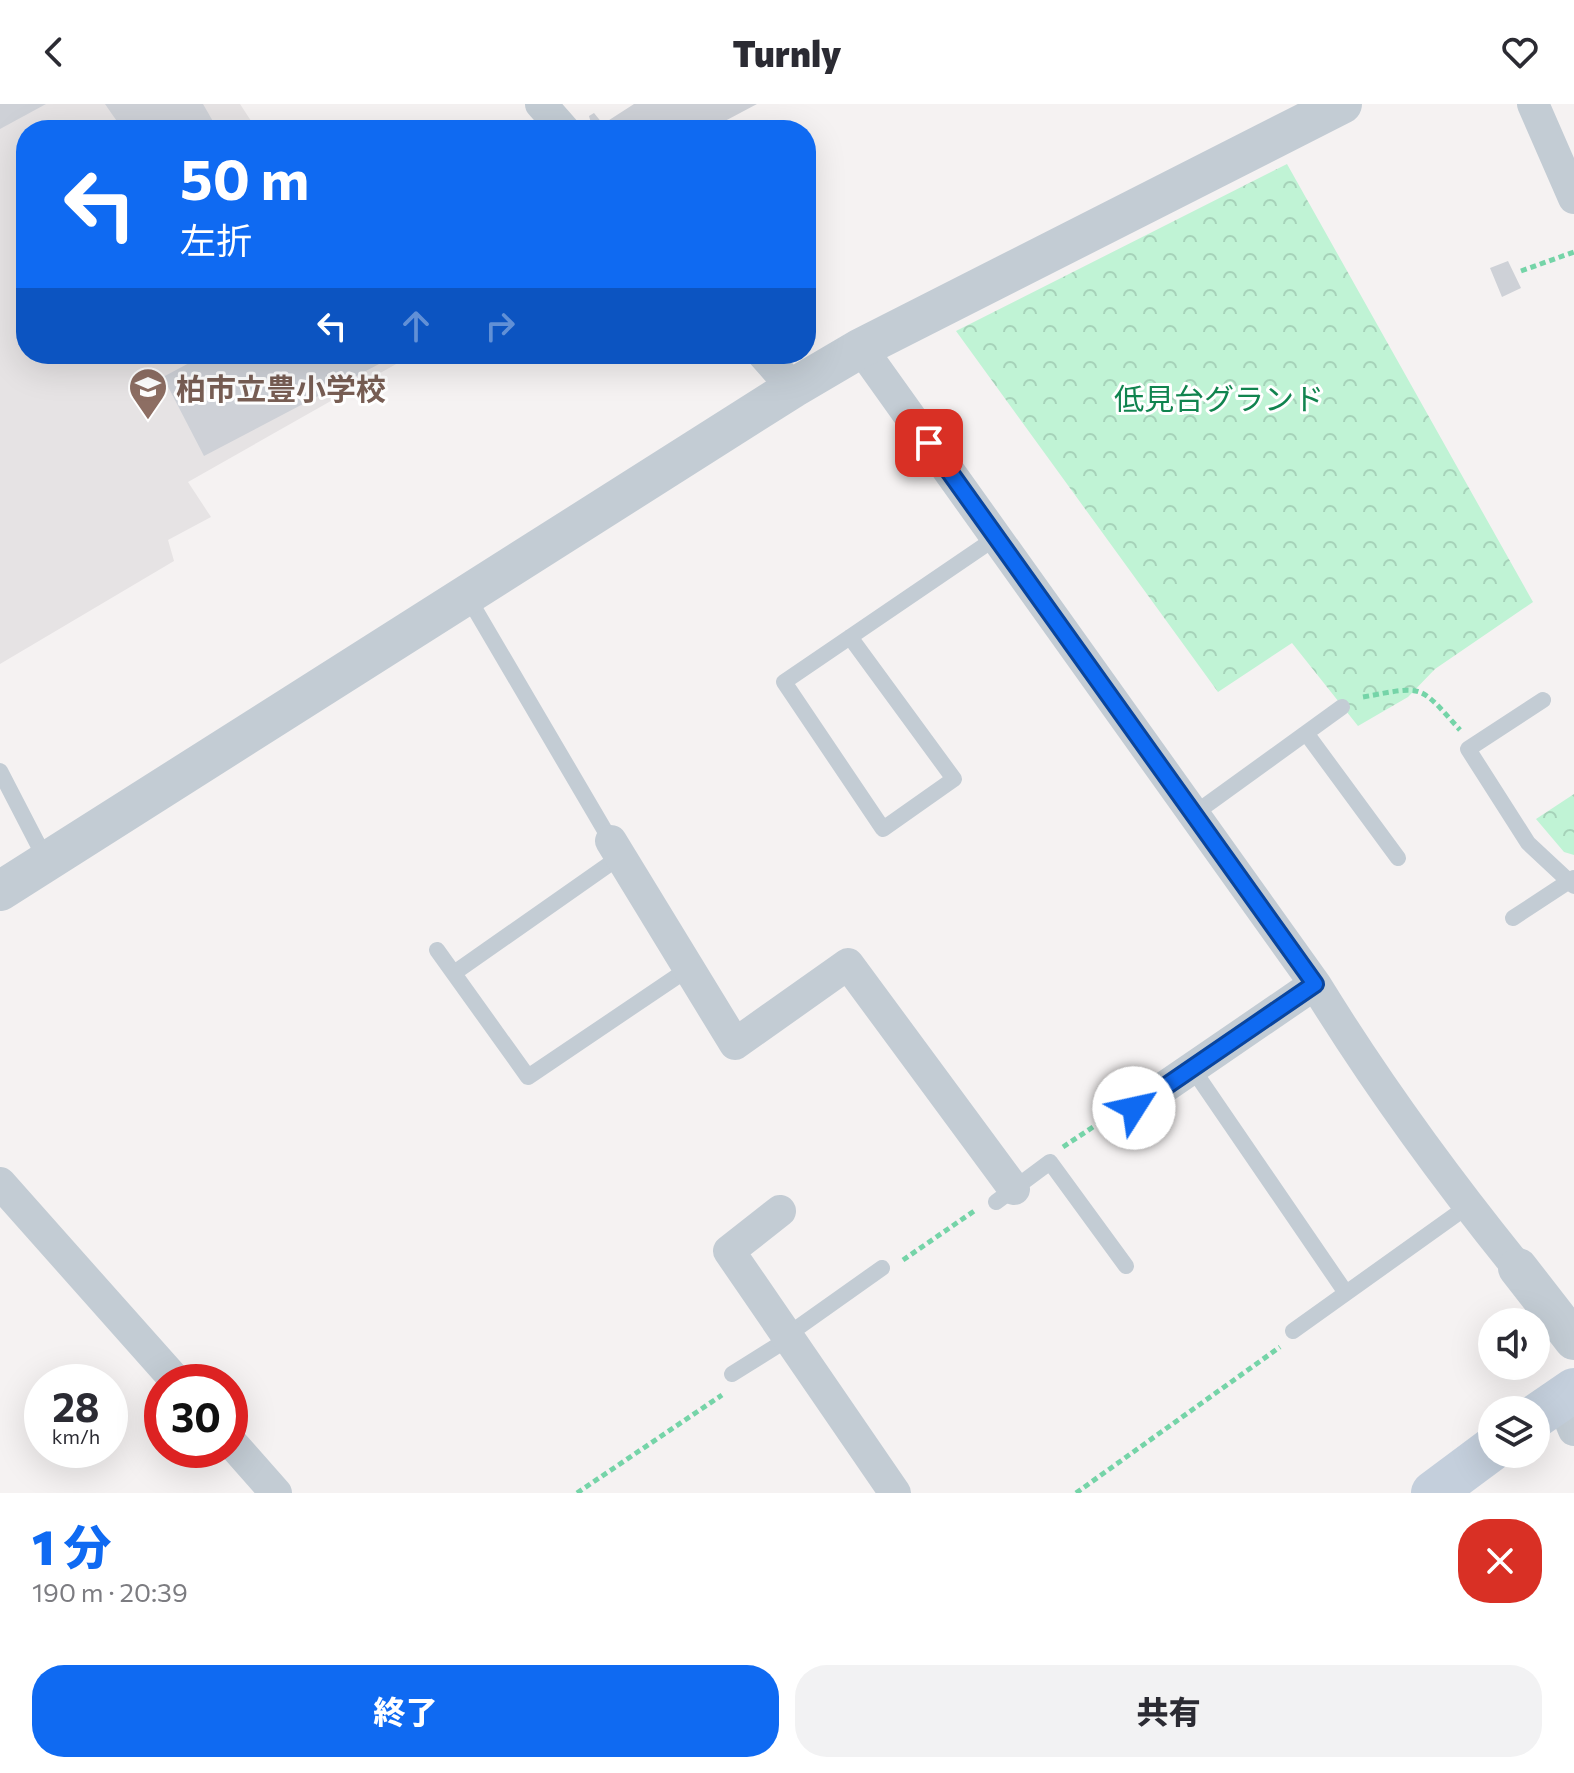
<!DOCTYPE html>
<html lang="ja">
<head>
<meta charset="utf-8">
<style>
	:root { --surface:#fff; --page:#f2f2f3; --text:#2b2b33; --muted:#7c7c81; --accent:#0f6af2 }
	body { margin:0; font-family:Commissioner,"Noto Sans JP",sans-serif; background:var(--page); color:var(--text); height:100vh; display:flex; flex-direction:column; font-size:30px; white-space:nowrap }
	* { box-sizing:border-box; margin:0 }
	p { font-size:26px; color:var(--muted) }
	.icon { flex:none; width:44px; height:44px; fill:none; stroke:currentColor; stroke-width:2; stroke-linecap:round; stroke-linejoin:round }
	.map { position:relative; height:1389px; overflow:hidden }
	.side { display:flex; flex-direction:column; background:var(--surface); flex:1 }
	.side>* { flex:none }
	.guide { position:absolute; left:16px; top:16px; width:800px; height:244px; border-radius:32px; box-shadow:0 8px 32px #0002; background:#0f6af2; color:#fff; overflow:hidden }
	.tools { position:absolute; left:1478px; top:1204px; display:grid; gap:16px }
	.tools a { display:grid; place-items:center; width:72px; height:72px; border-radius:50%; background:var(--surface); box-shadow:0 8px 32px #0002; font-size:40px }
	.speed { position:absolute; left:24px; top:1260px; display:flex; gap:16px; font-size:40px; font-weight:700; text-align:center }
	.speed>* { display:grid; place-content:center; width:104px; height:104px; border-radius:50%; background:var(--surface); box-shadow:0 8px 32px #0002; line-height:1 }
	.speed small { font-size:20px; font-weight:400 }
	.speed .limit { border:12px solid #d22; background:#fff; color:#111 }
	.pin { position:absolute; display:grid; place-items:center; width:68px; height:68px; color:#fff; margin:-34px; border-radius:16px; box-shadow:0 4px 12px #0006 }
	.me { position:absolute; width:88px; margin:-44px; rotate:55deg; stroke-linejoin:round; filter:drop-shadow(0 0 6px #0008) }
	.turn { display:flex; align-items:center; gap:28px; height:168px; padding:0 32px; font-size:36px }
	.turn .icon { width:104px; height:104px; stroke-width:2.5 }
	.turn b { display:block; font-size:56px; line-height:68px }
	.lanes { display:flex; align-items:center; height:76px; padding:0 32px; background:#0003; justify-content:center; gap:40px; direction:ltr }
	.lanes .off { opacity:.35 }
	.round { display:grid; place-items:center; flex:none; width:84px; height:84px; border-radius:32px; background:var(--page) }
	.summary { display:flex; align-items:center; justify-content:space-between; height:136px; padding:0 32px }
	h1 { font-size:48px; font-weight:800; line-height:60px; color:var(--accent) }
	.button { display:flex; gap:16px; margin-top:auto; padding:16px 32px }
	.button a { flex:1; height:92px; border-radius:32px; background:var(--accent); color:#fff; font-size:32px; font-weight:800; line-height:92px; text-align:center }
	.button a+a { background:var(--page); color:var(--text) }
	header { display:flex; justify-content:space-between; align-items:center; height:104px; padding:0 32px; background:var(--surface); font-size:36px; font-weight:800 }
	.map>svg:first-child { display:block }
	.education { fill:#e6e3e4 }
	.forest { fill:url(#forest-crowns) }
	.building { fill:#ced1d7 }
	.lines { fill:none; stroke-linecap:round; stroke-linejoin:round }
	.path { stroke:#75d4a8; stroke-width:5; stroke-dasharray:6 4; stroke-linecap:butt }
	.service { stroke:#c3ccd4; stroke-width:16 }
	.minor { stroke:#c3ccd4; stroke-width:32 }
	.tertiary { stroke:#c3ccd4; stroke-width:40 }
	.secondary { stroke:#c4cfdc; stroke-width:44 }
	.route-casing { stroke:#0a459d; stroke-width:20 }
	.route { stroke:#0f6af2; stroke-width:14 }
	.labels { text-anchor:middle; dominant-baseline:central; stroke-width:6; stroke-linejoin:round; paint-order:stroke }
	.education-label { font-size:30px; font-weight:bold; fill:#785e54; stroke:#fff; text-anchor:start }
	.park-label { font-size:30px; fill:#11844f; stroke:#fff }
</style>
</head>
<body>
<header><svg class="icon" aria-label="back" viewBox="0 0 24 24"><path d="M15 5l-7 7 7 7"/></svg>Turnly<svg class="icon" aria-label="heart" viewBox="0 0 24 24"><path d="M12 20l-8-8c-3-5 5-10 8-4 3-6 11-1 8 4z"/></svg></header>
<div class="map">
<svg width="1574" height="1389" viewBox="0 0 1574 1389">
	<defs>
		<pattern id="forest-crowns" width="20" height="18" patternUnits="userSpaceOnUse" patternTransform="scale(2)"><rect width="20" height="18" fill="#c0f3d5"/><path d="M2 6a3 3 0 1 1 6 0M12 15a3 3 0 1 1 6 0" fill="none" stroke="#a6d2b9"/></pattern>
	</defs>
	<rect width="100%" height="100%" fill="#f5f2f2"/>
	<path class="education" d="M0 0H240L257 26H26V250H402L405 255 188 378 211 413 168 436 174 457 0 560Z"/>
	<path class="forest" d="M1287 60 1533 498 1435 565 1408 593 1358 622 1292 539 1218 588 956 227Z
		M1574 690V751L1564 748 1536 715Z"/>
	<path class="building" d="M0 0H46L0 25Z
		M105 0H203L218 26H123Z
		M634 0H757L708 26H593L589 12 594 9 603 20Z
		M1508 157 1521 184 1502 193 1490 164Z
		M206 250H376L381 259 204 352 163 273Z"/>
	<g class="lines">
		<path class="path" d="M1521 167 1574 148
			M1363 593C1424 582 1418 579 1460 626
			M1063 1043 1105 1015
			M903 1156 977 1105
			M577 1389 722 1291
			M1076 1389 1280 1243"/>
		<path class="service" d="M466 490 611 737
			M850 533 954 675 883 725 784 578 997 433
			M1543 596 1468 645 1528 739 1574 782
			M1306 629 1398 754
			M0 667 46 756
			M1194 710 1342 603
			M1513 814 1574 774
			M437 846 528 973 688 865
			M454 869 621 752
			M1192 964 1346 1189
			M996 1098 1050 1058 1126 1162
			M1293 1227 1468 1102
			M786 1232 882 1164
			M732 1270 788 1235"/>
		<path class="minor" d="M541 0 564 26
			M1533 0 1574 94
			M861 244 1315 880C1376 979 1445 1074 1518 1164
			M763 250 793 284
			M611 737 735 940 848 860 1014 1085
			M1134 1004 1315 880
			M0 1079 177 1278
			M780 1107 729 1147 895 1389
			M1561 1295 1574 1326
			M230 1337 276 1389"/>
		<path class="tertiary" d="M0 787 793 284 861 244 1342 0
			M1518 1164 1574 1236"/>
		<path class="secondary" d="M1536 1312 1574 1286
			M1433 1389 1492 1345"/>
	</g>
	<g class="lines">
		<defs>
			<path id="route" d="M929 339 1315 880 1134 1004"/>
		</defs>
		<use href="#route" class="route-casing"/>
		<use href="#route" class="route"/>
	</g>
	<defs>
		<symbol id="school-pin" viewBox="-11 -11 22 30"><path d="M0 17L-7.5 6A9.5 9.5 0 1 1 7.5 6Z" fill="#8d6e63" stroke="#fff"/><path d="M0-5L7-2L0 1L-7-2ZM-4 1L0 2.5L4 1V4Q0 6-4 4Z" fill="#fff"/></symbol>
	</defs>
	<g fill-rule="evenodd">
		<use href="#school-pin" x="126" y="261" width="44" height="60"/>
	</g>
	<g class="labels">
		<g class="education-label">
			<text x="176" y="283">柏市立豊小学校</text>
		</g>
		<g class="park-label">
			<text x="1219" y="293">低見台グランド</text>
		</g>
	</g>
</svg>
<div class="tools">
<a><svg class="icon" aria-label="sound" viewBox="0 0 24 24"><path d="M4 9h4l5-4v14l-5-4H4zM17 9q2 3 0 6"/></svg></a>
<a><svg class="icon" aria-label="layers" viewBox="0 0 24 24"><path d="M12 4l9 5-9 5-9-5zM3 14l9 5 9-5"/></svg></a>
</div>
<div class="speed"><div>28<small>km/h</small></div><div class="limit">30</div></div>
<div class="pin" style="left:929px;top:339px;background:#d93025"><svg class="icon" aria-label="arrive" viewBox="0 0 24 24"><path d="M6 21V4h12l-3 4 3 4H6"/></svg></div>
<svg class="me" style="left:1134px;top:1004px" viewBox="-20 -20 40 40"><circle r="19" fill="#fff"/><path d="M0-13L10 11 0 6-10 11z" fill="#0f6af2"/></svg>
<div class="guide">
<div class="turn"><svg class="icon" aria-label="left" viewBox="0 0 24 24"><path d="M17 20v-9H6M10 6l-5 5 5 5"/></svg><div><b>50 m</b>左折</div></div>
<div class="lanes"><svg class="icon" aria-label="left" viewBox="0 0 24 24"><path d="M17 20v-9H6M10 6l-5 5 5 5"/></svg><svg class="icon off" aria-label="ahead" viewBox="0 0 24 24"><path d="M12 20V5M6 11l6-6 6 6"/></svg><svg class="icon off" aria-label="right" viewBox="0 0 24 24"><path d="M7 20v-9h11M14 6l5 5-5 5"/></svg></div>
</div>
</div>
<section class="side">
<div class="summary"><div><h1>1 分</h1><p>190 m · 20:39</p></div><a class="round" style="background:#d93025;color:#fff"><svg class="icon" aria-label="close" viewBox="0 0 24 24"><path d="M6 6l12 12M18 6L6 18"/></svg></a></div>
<div class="button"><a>終了</a><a>共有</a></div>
</section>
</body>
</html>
